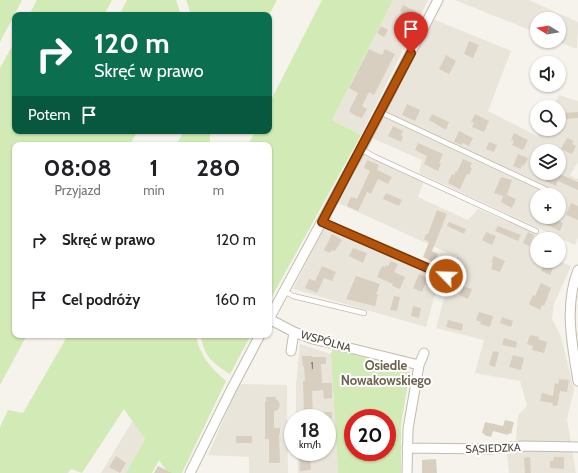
<!DOCTYPE html>
<html lang="pl">
<head>
<meta charset="utf-8">
<style>
	:root { --surface:#fff; --page:#f2f2f2; --text:#202124; --muted:#757577 }
	body { margin:0; font-family:Cabin,sans-serif; background:var(--page); color:var(--text); height:100vh; display:flex; flex-direction:column; font-size:15px; white-space:nowrap }
	* { box-sizing:border-box; margin:0 }
	p { font-size:13px; color:var(--muted) }
	.icon { flex:none; width:22px; height:22px; fill:none; stroke:currentColor; stroke-width:2; stroke-linecap:round; stroke-linejoin:round }
	.map { position:relative; flex:1; overflow:hidden }
	.side { position:absolute; left:12px; top:142px; width:260px; height:196px; display:flex; flex-direction:column; background:var(--surface); border-radius:8px; box-shadow:0 1px 3px #0004 }
	.side>* { flex:none }
	.hud { position:absolute; left:12px; top:12px; width:260px; height:122px; border-radius:8px; box-shadow:0 1px 3px #0004; background:#0b6e4f; color:#fff; overflow:hidden }
	.needle { width:26px; rotate:281deg }
	.controls { position:absolute; left:530px; top:12px; display:grid; gap:8px }
	.controls a { display:grid; place-items:center; width:36px; height:36px; border-radius:50%; background:var(--surface); box-shadow:0 1px 3px #0004; font-size:20px }
	.speed { position:absolute; left:284px; top:409px; display:flex; gap:8px; font-size:20px; font-weight:700; text-align:center }
	.speed>* { display:grid; place-content:center; width:52px; height:52px; border-radius:50%; background:var(--surface); box-shadow:0 1px 3px #0004; line-height:1 }
	.speed small { font-size:10px; font-weight:400 }
	.speed .limit { border:6px solid #d22; background:#fff; color:#111 }
	.pin { position:absolute; display:grid; place-items:center; width:34px; height:34px; color:#fff; margin:-41px -17px; border-radius:50% 50% 50% 0; rotate:-45deg; box-shadow:0 0 4px #0007 }
	.pin .icon { rotate:45deg }
	.me { position:absolute; width:44px; margin:-22px; rotate:294deg; stroke-linejoin:round; filter:drop-shadow(0 0 3px #0008) }
	.turn { display:flex; align-items:center; gap:14px; height:84px; padding:0 16px; font-size:18px }
	.turn .icon { width:52px; height:52px; stroke-width:2.5 }
	.turn b { display:block; font-size:28px; line-height:34px }
	.then { display:flex; align-items:center; height:38px; padding:0 16px; background:#0003; gap:8px; font-size:15px }
	.eta { display:flex; justify-content:space-evenly; align-items:center; height:68px; text-align:center }
	.eta b { font-size:24px; font-weight:700; line-height:28px }
	ul { padding:0; list-style:none }
	li { display:flex; align-items:center; gap:12px; height:60px; padding:0 16px }
	li div { flex:1 }
	li b { display:block; font-size:15px }
	li em { font-style:normal }
	.map>svg:first-child { display:block }
	.residential { fill:#eae5da; fill-rule:evenodd }
	.green { fill:#d2eab5; fill-rule:evenodd }
	.building { fill:#d8cfc1 }
	.lines { fill:none; stroke-linecap:round; stroke-linejoin:round }
	.service-casing { stroke:#c2bbae; stroke-width:6 }
	.minor-casing { stroke:#c2bbae; stroke-width:11 }
	.service { stroke:#fff; stroke-width:4.5 }
	.minor { stroke:#fff; stroke-width:9 }
	.route-casing { stroke:#753606; stroke-width:10 }
	.route { stroke:#b45309; stroke-width:7 }
	.labels { text-anchor:middle; dominant-baseline:central; stroke-width:4; stroke-linejoin:round; paint-order:stroke }
	.number-label { font-size:9px; fill:#6e675b }
	.street-label { font-size:11px; fill:#4b4439; stroke:#fff }
	.quarter-label { font-size:13px; font-weight:bold; fill:#6e6250; stroke:#fff }
</style>
</head>
<body>
<div class="map">
<svg width="578" height="473" viewBox="0 0 578 473">
	<rect width="100%" height="100%" fill="#f6f3ec"/>
	<path class="residential" d="M393 0H428L361 135 332 120Z
		M455 0H529L578 22 577 49 557 41H559V19H537V33Z
		M433 19 511 51 488 111 537 136 541 129H559V107H553L559 95 578 101V162L570 175 578 179V238L575 245 419 173 422 160 372 138ZM537 151H559V173H537ZM537 195H559V217H537Z
		M364 154 424 181 418 197 468 220 478 209 544 237 543 239H537V261H559L571 266 554 304 552 319 561 337 574 390 567 419 576 473H509L507 453 515 452 518 415 527 406 520 381 475 373 484 340 436 328 445 295 457 257 338 203 354 175Z
		M325 226 440 276 426 327 293 289Z
		M300 344 331 354 338 473H298L297 452H327V418H296V385Z
		M239 384 287 385 288 473H249V457L208 455Z
		M133 420 145 439 126 473H101Z"/>
	<path class="green" d="M0 0H22L0 42Z
		M37 0H112L104 15H29Z
		M127 0H176L181 15H119Z
		M186 0H277L269 15H191Z
		M322 0H393L332 120 361 135 269 302V145H248L255 131H269V104Z
		M15 41V131H137L130 145H15V335H27L0 385V68Z
		M184 131H210V145H176Z
		M68 335H196C199 355 211 368 226 381L182 473H168L159 460 152 473H126L145 439 124 409 82 473 71 469 68 473H0V427L8 410 23 413Z
		M201 335H251L230 374C214 364 203 356 201 335Z
		M333 348 410 372 401 424V473H338L331 354ZM353 418H387V452H353Z"/>
	<path class="building" d="M403 5 417 12 409 27 403 24 401 25 398 23 397 20 402 12 400 11Z
		M381 26 388 30 384 37 377 33Z
		M469 41 479 45 473 58 464 54Z
		M369 49 382 55 385 49 395 54 374 95 369 92 362 106 367 109 362 118 356 116 349 111 358 93 349 88Z
		M446 55 456 61 449 74 439 69Z
		M407 104 420 110 415 121 402 115Z
		M578 112V118L564 119 563 113Z
		M432 114 449 122 446 130 429 120Z
		M475 114 489 121 484 132 472 127 474 123 471 122Z
		M393 126 403 131 401 135 403 136 401 142 388 136Z
		M459 131 473 138 469 146 463 143 462 145 454 142Z
		M514 133 528 140 523 150 512 145 514 141 511 140Z
		M567 138 574 141 572 144 576 146 572 154 561 149Z
		M489 142 497 145 494 152 486 149Z
		M418 143 443 154 439 163 441 164 438 171 424 164 427 156 415 150Z
		M518 154 528 158 524 166 522 165 521 169 513 166Z
		M463 159 472 163 470 167 472 168 469 175 467 174 460 189 448 183 452 174 454 175 456 171 457 172Z
		M367 160 379 165 377 170 392 177 388 184 378 179 371 194 367 192 358 211 347 206 351 197 357 199 370 171 364 168Z
		M548 173H557L578 182V190L558 181 556 186 545 181Z
		M501 177 512 180 507 195 516 199 512 208 501 202 503 196 494 193Z
		M386 193 402 200 399 206 383 199Z
		M571 203 578 206V220L566 215Z
		M437 210 447 214 432 251 438 254 436 259H435L433 262 423 257 429 242 424 239 426 234H428Z
		M545 217H551L563 223 560 231 543 223Z
		M449 222 466 229 464 234 447 226Z
		M498 226 521 235 518 241 495 231Z
		M486 232 496 236 492 245 482 240Z
		M528 232 534 235 529 246 523 243Z
		M332 234 342 240 335 251 332 250 330 253 324 250Z
		M353 248 367 253 363 263 349 256Z
		M494 256 505 261 500 272 491 269 493 263 491 262Z
		M391 261 398 264 394 272 405 277 400 289 392 286 393 284 377 277 382 266 385 267 386 265 388 266Z
		M545 261H552L550 267 553 268 550 275 541 271Z
		M322 266 336 272 332 281 324 278 317 293 305 288 309 279 315 281Z
		M419 274 428 278 422 292 413 288Z
		M356 276 380 284 376 294H378L375 306 346 299Z
		M541 283 551 288 544 306 542 305 540 310 529 304 533 295 535 296Z
		M463 286 472 289 468 299 459 295Z
		M394 296 400 297 397 311 390 310Z
		M413 306 421 308 419 318 411 316Z
		M479 312 493 316 490 327 480 324 481 322 476 320Z
		M502 317 513 321 511 327 500 323Z
		M448 320 463 324 462 331 446 327Z
		M530 335 539 337 538 339 547 342 544 353 532 350 533 346 527 344Z
		M504 338 517 342 516 348 502 345Z
		M493 351 499 352 495 367 489 365Z
		M513 355 524 358 521 370 509 367Z
		M302 356H312V357H326V364H321L322 383H332V398L324 399 323 390 312 391 313 418H304L303 381H305L304 366 303 367Z
		M559 379 569 380 567 392 560 391 557 406 552 405 553 403 540 401 542 393 553 396 555 383 558 384Z
		M266 397H276V400H278L280 405 278 410 274 411V428H280V434H279L280 463H269V439H265V401H266Z
		M324 412H332V418H324Z
		M505 420 514 422 511 434 509 433 508 435 493 431 491 437 484 435 485 434 482 433 485 422 503 426Z
		M236 436H252V443H236Z
		M299 452H310L311 470 300 471Z
		M116 456 126 463 120 473 109 467Z
		M530 457 531 473H525L524 458Z
		M554 457H564V469L550 468V461H553Z
		M436 459 437 473H422V460Z
		M158 466 172 473H154Z"/>
	<g class="lines">
		<defs>
			<path id="service" d="M380 112 545 189
				M361 149 375 157 536 231
				M322 222 445 276
				M284 291 293 296 364 313"/>
			<path id="minor" d="M578 270C564 306 572 344 578 381
				M269 319 361 149 438 0
				M269 319 294 332 313 339 419 365 408 429 407 473
				M291 351 294 332
				M419 365 424 353
				M407 448 489 449 524 446 578 447
				M190 473 231 390 260 335"/>
		</defs>
		<use href="#service" class="service-casing"/>
		<use href="#minor" class="minor-casing"/>
		<use href="#service" class="service"/>
		<use href="#minor" class="minor"/>
	</g>
	<g class="lines">
		<defs>
			<path id="route" d="M411 53 322 222 446 276"/>
		</defs>
		<use href="#route" class="route-casing"/>
		<use href="#route" class="route"/>
	</g>
	<g class="labels">
		<g class="number-label">
			<text x="312" y="365">1</text>
		</g>
		<g class="street-label">
			<text transform="translate(326 341) rotate(16)">WSPÓLNA</text>
			<text transform="translate(493 448) rotate(-2)">SĄSIEDZKA</text>
		</g>
		<g class="quarter-label">
			<text x="386" y="365">Osiedle<tspan x="386" dy="15">Nowakowskiego</tspan></text>
		</g>
	</g>
</svg>
<div class="controls">
<a><svg class="needle" viewBox="-14 -14 28 28"><path d="M0-13l5 13h-10z" fill="#e53935"/><path d="M0 13l5-13h-10z" fill="#757577"/></svg></a>
<a><svg class="icon" aria-label="sound" viewBox="0 0 24 24"><path d="M4 9h4l5-4v14l-5-4H4zM17 9q2 3 0 6"/></svg></a>
<a><svg class="icon" aria-label="search" viewBox="0 0 24 24"><circle cx="10" cy="10" r="6"/><path d="M15 15l6 6"/></svg></a>
<a><svg class="icon" aria-label="layers" viewBox="0 0 24 24"><path d="M12 4l9 5-9 5-9-5zM3 14l9 5 9-5"/></svg></a>
<a>+</a>
<a>−</a>
</div>
<div class="speed"><div>18<small>km/h</small></div><div class="limit">20</div></div>
<div class="pin" style="left:411px;top:53px;background:#d93025"><svg class="icon" aria-label="arrive" viewBox="0 0 24 24"><path d="M6 21V4h12l-3 4 3 4H6"/></svg></div>
<svg class="me" style="left:446px;top:276px" viewBox="-20 -20 40 40"><circle r="17" fill="#b45309" stroke="#fff" stroke-width="3"/><path d="M0-11L8 9 0 5-8 9z" fill="#fff"/></svg>
<div class="hud">
<div class="turn"><svg class="icon" aria-label="right" viewBox="0 0 24 24"><path d="M7 20v-9h11M14 6l5 5-5 5"/></svg><div><b>120 m</b>Skręć w prawo</div></div>
<div class="then">Potem<svg class="icon" aria-label="arrive" viewBox="0 0 24 24"><path d="M6 21V4h12l-3 4 3 4H6"/></svg></div>
</div>
<section class="side">
<div class="eta">
<div><b>08:08</b><p>Przyjazd</p></div>
<div><b>1</b><p>min</p></div>
<div><b>280</b><p>m</p></div>
</div>
<ul>
<li><svg class="icon" aria-label="right" viewBox="0 0 24 24"><path d="M7 20v-9h11M14 6l5 5-5 5"/></svg><div><b>Skręć w prawo</b></div><em>120 m</em></li>
<li><svg class="icon" aria-label="arrive" viewBox="0 0 24 24"><path d="M6 21V4h12l-3 4 3 4H6"/></svg><div><b>Cel podróży</b></div><em>160 m</em></li>
</ul>
</section>
</div>
</body>
</html>
